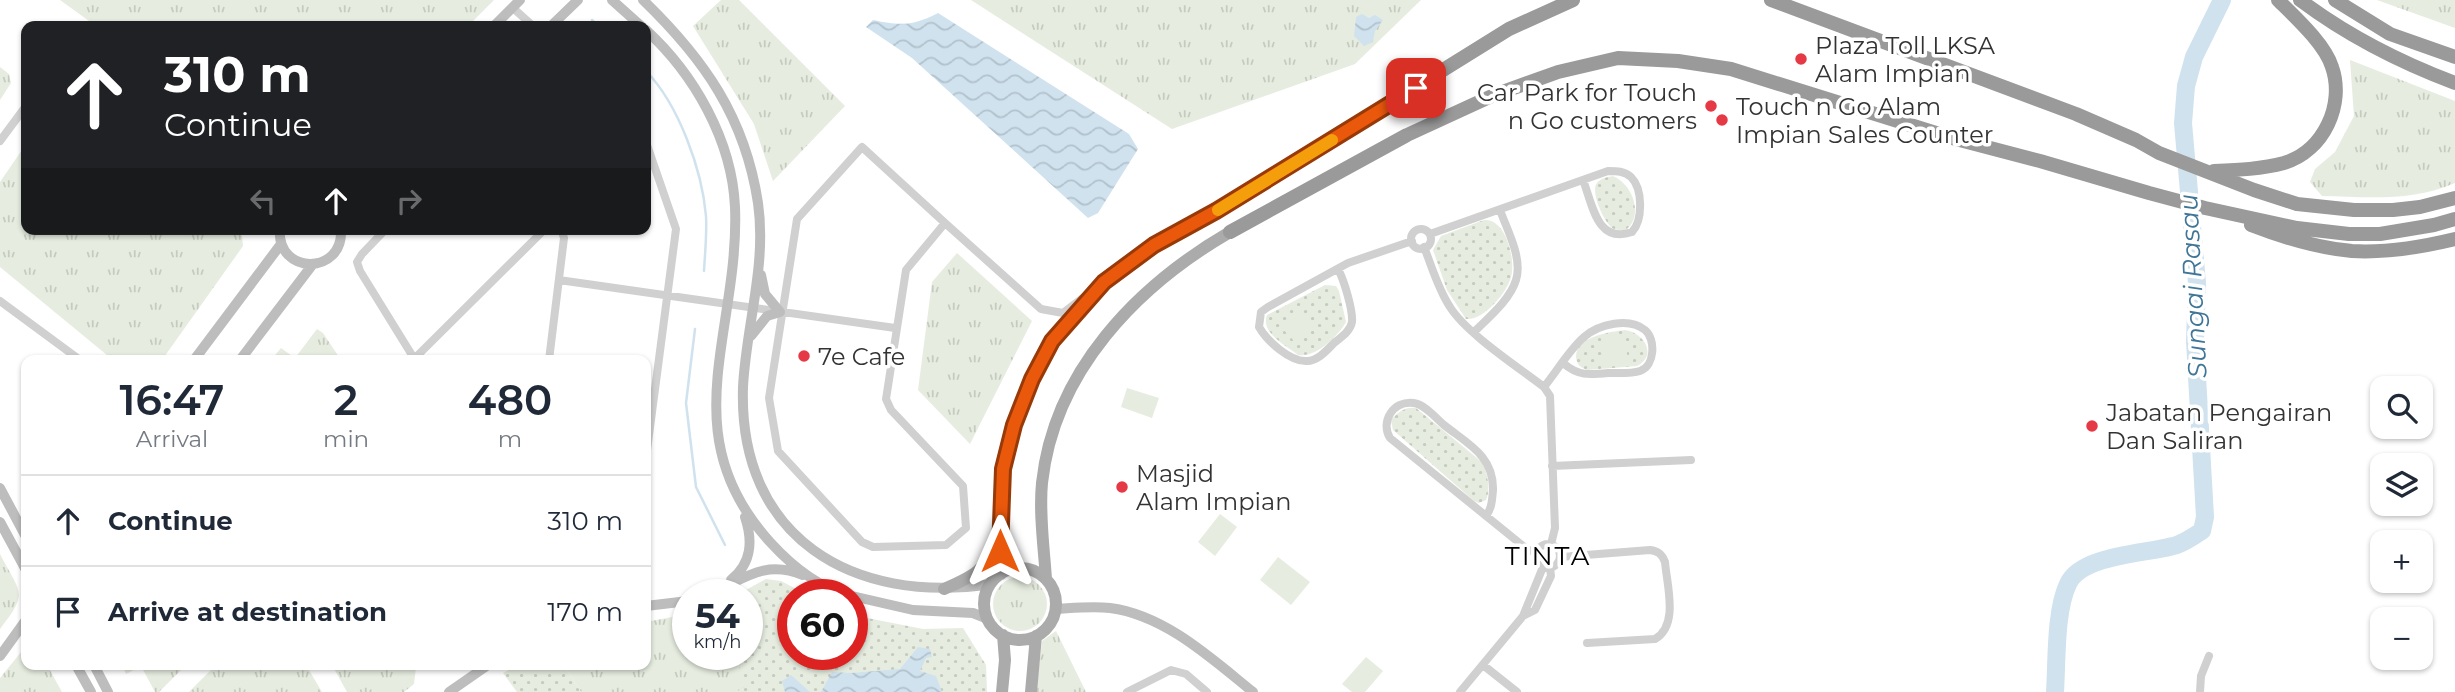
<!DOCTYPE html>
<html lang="en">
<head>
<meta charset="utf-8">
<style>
	:root { --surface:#fff; --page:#f2f2f3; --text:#1f2937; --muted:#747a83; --line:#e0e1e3 }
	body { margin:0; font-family:Montserrat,sans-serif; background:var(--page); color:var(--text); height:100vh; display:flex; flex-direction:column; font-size:26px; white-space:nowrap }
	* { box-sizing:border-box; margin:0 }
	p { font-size:23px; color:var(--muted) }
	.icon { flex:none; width:38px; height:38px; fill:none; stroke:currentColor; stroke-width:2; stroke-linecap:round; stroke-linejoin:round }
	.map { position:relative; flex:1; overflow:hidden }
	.panel { position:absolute; left:21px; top:355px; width:630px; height:315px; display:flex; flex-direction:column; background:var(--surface); border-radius:14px; box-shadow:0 2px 5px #0004 }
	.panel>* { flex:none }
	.banner { position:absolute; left:21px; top:21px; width:630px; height:214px; border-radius:14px; box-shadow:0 2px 5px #0004; background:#202124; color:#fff; overflow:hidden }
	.fabs { position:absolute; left:2370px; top:376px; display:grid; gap:14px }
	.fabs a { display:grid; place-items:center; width:63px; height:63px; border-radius:14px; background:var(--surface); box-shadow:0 2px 5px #0004; font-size:35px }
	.speed { position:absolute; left:672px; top:579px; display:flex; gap:14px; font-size:35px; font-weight:700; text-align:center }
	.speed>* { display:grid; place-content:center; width:91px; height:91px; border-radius:50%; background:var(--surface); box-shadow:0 2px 5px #0004; line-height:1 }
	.speed small { font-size:18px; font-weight:400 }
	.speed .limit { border:10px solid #d22; background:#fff; color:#111 }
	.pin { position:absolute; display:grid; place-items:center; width:60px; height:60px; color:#fff; margin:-30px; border-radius:14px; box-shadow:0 4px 10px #0006 }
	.me { position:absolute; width:77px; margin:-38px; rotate:0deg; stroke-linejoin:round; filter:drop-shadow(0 0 5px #0008) }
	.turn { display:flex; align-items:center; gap:24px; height:147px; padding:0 28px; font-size:32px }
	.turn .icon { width:91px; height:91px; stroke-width:2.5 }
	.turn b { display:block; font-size:49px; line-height:60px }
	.lanes { display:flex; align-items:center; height:66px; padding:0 28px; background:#0003; justify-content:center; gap:35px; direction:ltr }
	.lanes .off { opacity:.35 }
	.eta { display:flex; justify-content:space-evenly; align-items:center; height:119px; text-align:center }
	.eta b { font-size:42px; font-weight:600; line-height:49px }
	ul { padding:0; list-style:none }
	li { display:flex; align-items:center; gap:21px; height:91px; padding:0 28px; border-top:2px solid var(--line) }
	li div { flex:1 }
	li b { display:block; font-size:26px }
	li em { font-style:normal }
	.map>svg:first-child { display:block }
	.grass { fill:url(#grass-tufts) }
	.park { fill:url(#park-dots) }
	.garden { fill:#e6ecdf }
	.water { fill:url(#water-waves) }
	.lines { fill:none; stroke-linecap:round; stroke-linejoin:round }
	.stream { stroke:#cfe2ee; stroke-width:2.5 }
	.river { stroke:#cfe2ee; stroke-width:18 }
	.street { stroke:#d0d0d0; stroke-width:8 }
	.secondary { stroke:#bdbdbd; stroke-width:10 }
	.primary { stroke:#ababab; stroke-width:12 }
	.highway { stroke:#9a9a9a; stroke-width:14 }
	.route-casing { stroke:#983908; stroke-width:18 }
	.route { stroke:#ea580c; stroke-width:12 }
	.slow { stroke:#f59e0b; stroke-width:12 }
	.poi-dot { fill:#e63946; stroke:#fff; stroke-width:2.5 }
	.labels { text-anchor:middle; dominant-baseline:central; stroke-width:7; stroke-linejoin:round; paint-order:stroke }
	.poi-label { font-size:24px; fill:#333; stroke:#fff; text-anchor:start }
	.water-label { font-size:26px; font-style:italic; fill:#3f7597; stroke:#fff }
	.neighbourhood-label { font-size:26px; letter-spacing:2px; fill:#000; stroke:#fff }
</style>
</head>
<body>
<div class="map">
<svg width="2455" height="692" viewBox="0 0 2455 692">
	<defs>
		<pattern id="grass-tufts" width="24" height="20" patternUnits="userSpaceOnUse" patternTransform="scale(1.75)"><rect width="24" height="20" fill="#e6ecdf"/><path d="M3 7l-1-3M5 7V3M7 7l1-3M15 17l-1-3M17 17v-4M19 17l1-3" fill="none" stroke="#c6cbc0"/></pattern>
		<pattern id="park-dots" width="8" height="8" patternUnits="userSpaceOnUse" patternTransform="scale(1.75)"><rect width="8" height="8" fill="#e6ecdf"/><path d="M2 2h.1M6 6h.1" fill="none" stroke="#c6cbc0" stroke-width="1.8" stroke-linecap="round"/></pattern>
		<pattern id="water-waves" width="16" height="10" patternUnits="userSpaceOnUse" patternTransform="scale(1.75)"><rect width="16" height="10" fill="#cfe2ee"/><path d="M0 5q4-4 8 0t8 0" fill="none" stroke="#b2c2cd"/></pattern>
	</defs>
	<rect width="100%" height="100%" fill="#fff"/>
	<path class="grass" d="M60 0H494L468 26H96Z
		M721 0H739L845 106 773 181 754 124 693 26Z
		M971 0H1421L1355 64 1172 129Z
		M2377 0H2455V28Z
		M2350 60 2455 101V183C2411 202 2369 197 2322 196L2310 182 2315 169 2335 152 2354 116Z
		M0 67 9 74 11 83 0 100Z
		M26 144V229H234L242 236 243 246 162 360H113L0 267V182Z
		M957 253 1032 321 970 444 918 390 932 282Z
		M317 329 323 333 341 360H271L281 348 295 358Z
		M0 554C21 595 29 591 0 629Z
		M993 604a27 27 0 1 1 54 0a27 27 0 1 1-54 0Z
		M745 590 771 630 772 692H581L564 665H646V622L688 614V654H747V595H737Z
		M1056 631 1086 692H1036L1042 641Z
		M26 646V665H47L62 692H0V678Z
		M122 665H186L159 692H155L141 666 126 674Z
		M216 665H306L322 692H189Z
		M332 665H419L416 667 414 684 404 692H347Z"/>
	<path class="park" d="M1613 176C1633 185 1644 215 1626 230 1623 230 1616 230 1614 229 1604 224 1590 191 1597 183 1601 178 1608 177 1613 176Z
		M1484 220C1506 218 1516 260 1511 277 1507 293 1483 321 1466 319L1447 290 1433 250 1441 236Z
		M1325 285 1336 286 1339 291 1346 322C1338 336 1316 358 1298 355 1286 345 1260 333 1267 315Z
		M1625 330C1644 333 1658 355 1637 366L1587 370C1580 367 1577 365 1576 357 1576 336 1610 332 1625 330Z
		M1416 408 1483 463C1487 473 1491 489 1486 500L1479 503 1474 501 1393 430 1391 420C1398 412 1405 407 1416 408Z
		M766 579 781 581 808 595H793V654H852V615L923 629 963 628 986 665 987 692H736L748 685 733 655 747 654V595H737Z
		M519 665H564L581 692H517L503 673Z"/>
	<path class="garden" d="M1295 312 1312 329 1296 343 1280 326Z
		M1625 336 1628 362 1603 365 1601 338Z
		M1127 388 1159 398 1152 418 1121 407Z
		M1220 514 1237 527 1215 556 1198 542Z
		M1278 557 1310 582 1291 605 1260 580Z
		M1366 657 1383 671 1365 692H1352L1342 684Z"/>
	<path class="water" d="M938 13 1129 134 1138 149 1098 213 1088 218 912 58 866 27 873 20C901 26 913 26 938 13Z
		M1362 14 1369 18 1375 15 1383 20 1375 31 1373 42 1364 46 1354 36 1356 17Z
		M918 647 930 649 932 657 926 658 920 671 936 676 942 692H821L832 672 851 673 900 669Z
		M791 675 810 692H785L782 681Z"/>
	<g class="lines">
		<path class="stream" d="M592 20 598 26
			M646 71C679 105 702 170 706 216 707 234 705 253 704 271
			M695 329 686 403 696 487 725 545"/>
		<path class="river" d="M2055 692C2057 662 2055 611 2068 584 2081 555 2145 554 2173 546 2183 544 2193 536 2202 531L2205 517 2195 341 2197 283 2183 123 2186 86 2194 57 2222 0"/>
		<path class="street" d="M513 8 533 26
			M0 141 26 106
			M646 142 676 229 646 458
			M862 147 945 223 906 270 886 399 891 410 963 486 966 528 946 545 873 547 862 542 778 451 769 398 797 219Z
			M945 223 1041 309 1063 313 1088 294
			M386 229 362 254 357 262 360 271 415 360
			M1411 239a10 10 0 1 1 20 0a10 10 0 1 1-20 0Z
			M1430 234 1608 171C1617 171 1624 171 1631 177 1643 189 1643 220 1632 232 1597 244 1593 206 1583 180
			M1424 247C1432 267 1438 289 1450 307 1466 333 1518 367 1544 387L1550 396 1555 528 1551 544
			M1338 269C1344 280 1353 310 1352 322 1350 332 1341 337 1334 343 1327 350 1318 361 1307 361 1290 362 1267 341 1259 327L1261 312 1268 307 1348 263 1412 241
			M559 280 895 328
			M0 301 80 360
			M1474 332C1488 318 1510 300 1516 280 1523 258 1507 230 1500 210
			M414 359 545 229
			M549 360 564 238 561 229
			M1544 387C1557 371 1569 350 1584 337 1599 324 1629 317 1645 330 1656 339 1655 366 1640 371 1631 374 1618 373 1608 373 1589 375 1578 376 1563 363
			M1552 466 1691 460
			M1486 516C1492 508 1492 500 1493 490 1494 456 1468 444 1444 425 1436 418 1424 404 1414 403 1393 400 1380 422 1390 438L1528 550 1537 552
			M1536 556a12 12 0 1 1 24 0a12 12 0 1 1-24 0Z
			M1560 557 1650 550C1658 551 1662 554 1665 562 1667 586 1679 625 1655 639L1587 643
			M1523 616 1543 567
			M1483 665 1517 692
			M1127 692 1171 670 1186 674 1207 692
			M1460 692 1523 616 1535 610 1551 576 1550 568
			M2200 692 2201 676 2209 656"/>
		<path class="secondary" d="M612 0 641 26
			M643 0C704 59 745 117 758 203 767 265 746 326 743 387 738 538 853 605 991 584
			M494 26 520 0
			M551 26 578 0
			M646 30C694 74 732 140 735 207 740 332 671 433 770 542 791 565 818 587 848 595
			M280 229C276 275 344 276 341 229
			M761 275 765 294 780 312
			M751 336 767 316 780 312
			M194 360 281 244
			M240 360 313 264
			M0 488 26 537
			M0 522 26 570
			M731 580C752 563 753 541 745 517
			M708 595C743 580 763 559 803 575
			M852 596 913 610 973 613 988 619
			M646 606 688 601
			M1056 609C1074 608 1092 606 1110 608 1165 615 1212 659 1253 692
			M0 656 26 620
			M76 665 91 692
			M94 665 108 692
			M449 692 488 665"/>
		<path class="primary" d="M984 604a36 36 0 1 1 72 0a36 36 0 1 1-72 0Z
			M1001 574 999 528 1003 469 1014 425 1032 379 1052 341 1104 282 1116 272 1154 245 1216 211
			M1046 579C1044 548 1039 514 1042 483 1054 371 1137 286 1230 232
			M944 589C972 577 988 570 996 539
			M1002 692 1005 660 1003 635
			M1031 692 1036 636"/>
		<path class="highway" d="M1771 0 2076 114 2136 140 2159 153 2254 190 2297 204 2354 210H2393L2420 207 2455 198
			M2300 0C2348 36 2399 62 2455 83
			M2335 0 2390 34 2455 57
			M2214 171C2238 170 2262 169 2284 163 2324 151 2345 104 2332 67 2325 44 2295 17 2278 0
			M1216 211 1509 29 1573 0
			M2251 225C2282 237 2318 248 2352 251 2386 253 2422 247 2455 239
			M1230 232 1407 135 1494 95 1558 72 1618 58 1678 61 1731 69 1952 138 2040 161 2149 193 2205 208 2297 228 2349 234H2380L2434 225 2455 219"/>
	</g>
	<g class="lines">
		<defs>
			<path id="route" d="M1000 551 1003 469 1014 425 1032 379 1052 341 1104 282 1154 245 1216 211 1416 88"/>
		</defs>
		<use href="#route" class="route-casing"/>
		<use href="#route" class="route"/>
		<path class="slow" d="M1218 210 1332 140"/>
	</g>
	<g class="poi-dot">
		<circle cx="1801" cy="59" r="7"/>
		<circle cx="1711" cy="106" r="7"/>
		<circle cx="1722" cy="120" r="7"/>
		<circle cx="804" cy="356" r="7"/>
		<circle cx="2092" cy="426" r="7"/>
		<circle cx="1122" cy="487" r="7"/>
	</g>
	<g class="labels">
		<g class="poi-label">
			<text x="1815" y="45">Plaza Toll LKSA<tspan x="1815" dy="28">Alam Impian</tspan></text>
			<text x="1697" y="92" text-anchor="end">Car Park for Touch<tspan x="1697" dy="28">n Go customers</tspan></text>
			<text x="1736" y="106">Touch n Go Alam<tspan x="1736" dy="28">Impian Sales Counter</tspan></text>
			<text x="818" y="356">7e Cafe</text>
			<text x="2106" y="412">Jabatan Pengairan<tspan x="2106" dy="28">Dan Saliran</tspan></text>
			<text x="1136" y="473">Masjid<tspan x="1136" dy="28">Alam Impian</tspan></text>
		</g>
		<g class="water-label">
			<text transform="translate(2193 286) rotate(-93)">Sungai Rasau</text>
		</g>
		<g class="neighbourhood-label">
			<text x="1548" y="556">TINTA</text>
		</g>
	</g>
</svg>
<div class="fabs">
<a><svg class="icon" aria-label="search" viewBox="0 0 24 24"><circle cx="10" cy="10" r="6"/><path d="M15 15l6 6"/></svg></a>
<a><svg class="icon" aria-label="layers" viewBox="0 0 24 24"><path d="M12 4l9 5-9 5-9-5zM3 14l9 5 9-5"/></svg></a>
<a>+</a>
<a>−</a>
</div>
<div class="speed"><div>54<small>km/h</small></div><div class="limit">60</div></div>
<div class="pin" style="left:1416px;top:88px;background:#d93025"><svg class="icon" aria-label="arrive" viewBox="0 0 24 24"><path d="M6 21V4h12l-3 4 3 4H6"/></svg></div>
<svg class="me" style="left:1000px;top:551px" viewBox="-20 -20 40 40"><path d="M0-17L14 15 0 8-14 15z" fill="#ea580c" stroke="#fff" stroke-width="4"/></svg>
<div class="banner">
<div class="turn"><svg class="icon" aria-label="ahead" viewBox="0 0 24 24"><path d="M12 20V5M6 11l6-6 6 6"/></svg><div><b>310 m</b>Continue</div></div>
<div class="lanes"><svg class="icon off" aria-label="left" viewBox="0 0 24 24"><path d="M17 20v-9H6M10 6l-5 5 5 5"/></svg><svg class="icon" aria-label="ahead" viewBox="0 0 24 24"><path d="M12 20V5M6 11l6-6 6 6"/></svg><svg class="icon off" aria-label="right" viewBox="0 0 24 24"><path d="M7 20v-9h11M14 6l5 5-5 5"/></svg></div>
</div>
<section class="panel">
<div class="eta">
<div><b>16:47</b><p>Arrival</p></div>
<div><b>2</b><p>min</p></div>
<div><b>480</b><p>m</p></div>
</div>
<ul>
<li><svg class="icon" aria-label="ahead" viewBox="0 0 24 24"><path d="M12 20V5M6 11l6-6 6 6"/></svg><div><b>Continue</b></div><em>310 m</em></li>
<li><svg class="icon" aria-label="arrive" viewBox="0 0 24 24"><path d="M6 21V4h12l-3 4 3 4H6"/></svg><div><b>Arrive at destination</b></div><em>170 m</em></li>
</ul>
</section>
</div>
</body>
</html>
